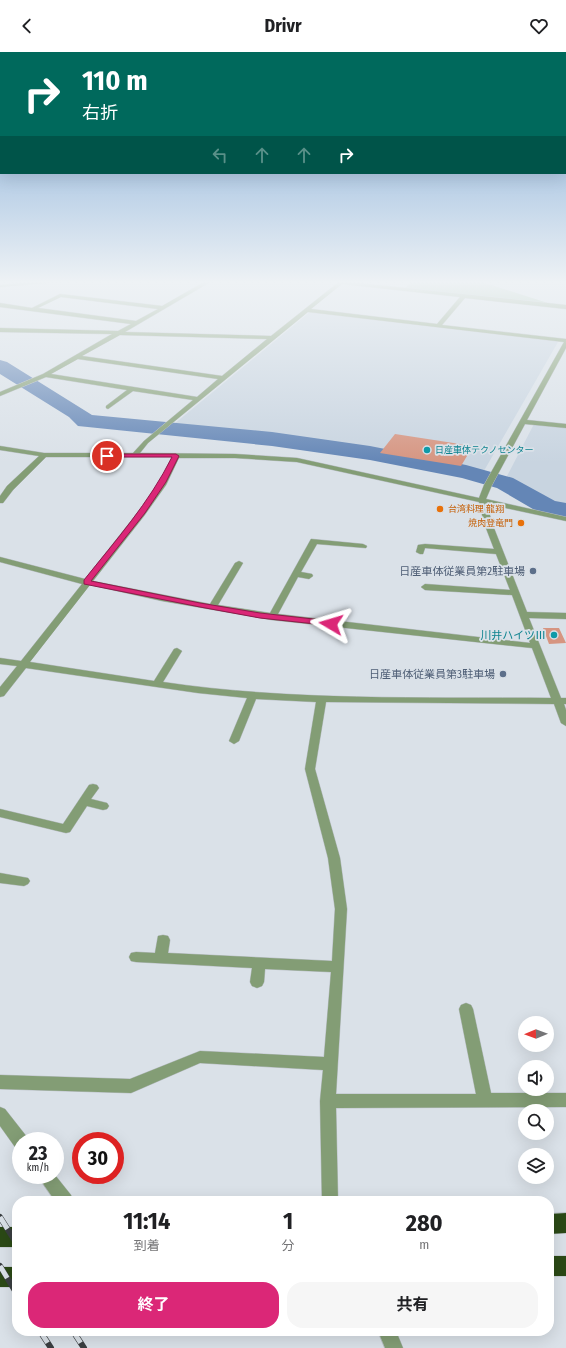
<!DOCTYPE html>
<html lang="ja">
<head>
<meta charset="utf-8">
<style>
	:root { --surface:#fff; --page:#f6f6f6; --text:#202124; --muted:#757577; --accent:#db2777 }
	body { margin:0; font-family:"Fira Sans Condensed","Noto Sans JP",sans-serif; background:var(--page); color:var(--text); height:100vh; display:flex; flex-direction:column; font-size:15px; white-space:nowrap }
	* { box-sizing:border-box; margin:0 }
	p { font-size:13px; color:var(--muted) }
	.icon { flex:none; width:22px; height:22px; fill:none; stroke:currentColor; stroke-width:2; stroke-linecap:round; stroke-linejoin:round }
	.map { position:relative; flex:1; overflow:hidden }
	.sheet { position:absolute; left:12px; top:1144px; width:542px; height:140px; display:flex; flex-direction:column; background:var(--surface); border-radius:16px; box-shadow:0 4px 16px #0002 }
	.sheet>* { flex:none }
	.top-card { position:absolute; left:0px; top:0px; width:566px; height:122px; box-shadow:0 4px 16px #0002; background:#00695c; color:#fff; overflow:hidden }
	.needle { width:26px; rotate:269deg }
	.controls { position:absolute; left:518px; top:964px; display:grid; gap:8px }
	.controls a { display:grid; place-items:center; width:36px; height:36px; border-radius:50%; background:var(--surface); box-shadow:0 4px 16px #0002; font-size:20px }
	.speed { position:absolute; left:12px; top:1080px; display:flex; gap:8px; font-size:20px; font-weight:700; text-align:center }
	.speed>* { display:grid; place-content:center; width:52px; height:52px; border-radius:50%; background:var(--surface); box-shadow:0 4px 16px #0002; line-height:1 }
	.speed small { font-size:10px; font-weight:400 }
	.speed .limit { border:6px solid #d22; background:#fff; color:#111 }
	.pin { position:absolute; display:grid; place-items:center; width:34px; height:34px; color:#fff; margin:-17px; border:2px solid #fff; border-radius:50%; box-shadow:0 1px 4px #0007 }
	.me { position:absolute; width:44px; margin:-22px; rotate:277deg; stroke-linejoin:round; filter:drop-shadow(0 0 3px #0008) }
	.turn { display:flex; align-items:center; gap:14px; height:84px; padding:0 16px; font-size:18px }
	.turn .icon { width:52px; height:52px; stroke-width:2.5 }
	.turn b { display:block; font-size:28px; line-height:34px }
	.lanes { display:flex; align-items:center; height:38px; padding:0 16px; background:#0003; justify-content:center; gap:20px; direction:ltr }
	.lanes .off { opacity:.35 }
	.eta { display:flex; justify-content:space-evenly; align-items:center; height:68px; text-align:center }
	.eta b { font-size:24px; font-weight:700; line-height:28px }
	.action { display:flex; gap:8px; margin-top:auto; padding:8px 16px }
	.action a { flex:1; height:46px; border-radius:16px; background:var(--accent); color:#fff; font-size:16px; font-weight:700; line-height:46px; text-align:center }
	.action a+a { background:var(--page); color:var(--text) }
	header { display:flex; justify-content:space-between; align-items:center; height:52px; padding:0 16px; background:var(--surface); font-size:18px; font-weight:700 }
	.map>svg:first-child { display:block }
	.built { fill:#c8d4e0 }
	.green { fill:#9bbf9d }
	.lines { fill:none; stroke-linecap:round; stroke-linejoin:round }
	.river { fill:#6486b6; fill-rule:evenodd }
	.building { fill:#d69581 }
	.minor-casing { stroke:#b8bec4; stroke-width:1 }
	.highway-casing { stroke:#b8bec4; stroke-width:1 }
	.minor { fill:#839d75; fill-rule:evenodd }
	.highway { fill:#2b4916; fill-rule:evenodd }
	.rail-casing { stroke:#3a3e41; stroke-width:6 }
	.rail { stroke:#dae1e8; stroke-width:5; stroke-dasharray:14; stroke-linecap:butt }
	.route { fill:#db2777; stroke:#8e194d }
	.culture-dot { fill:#0f9aa8; stroke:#dae1e8; stroke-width:1.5 }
	.food-dot { fill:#e8710a; stroke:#dae1e8; stroke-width:1.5 }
	.service-dot { fill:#5c6f8a; stroke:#dae1e8; stroke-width:1.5 }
	.labels { text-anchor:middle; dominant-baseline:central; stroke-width:3.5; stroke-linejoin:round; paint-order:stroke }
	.far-culture-label { font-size:9px; fill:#0d838f; stroke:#dae1e8; text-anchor:start }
	.far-food-label { font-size:9px; fill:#c56008; stroke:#dae1e8; text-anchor:start }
	.service-label { font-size:11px; fill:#4e5e75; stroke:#dae1e8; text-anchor:end }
	.culture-label { font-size:11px; fill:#0d838f; stroke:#dae1e8; text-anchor:end }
</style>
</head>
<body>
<header><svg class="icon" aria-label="back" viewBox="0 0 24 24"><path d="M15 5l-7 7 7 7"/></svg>Drivr<svg class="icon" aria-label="heart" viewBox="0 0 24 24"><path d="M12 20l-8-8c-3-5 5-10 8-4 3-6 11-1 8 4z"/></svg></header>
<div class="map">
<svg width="566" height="1296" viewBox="0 0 566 1296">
	<rect width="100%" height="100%" fill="#dae1e8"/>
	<path class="built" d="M310 260 556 289 558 290 481 424 372 401 273 386 168 377Z
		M534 372 566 375V458L549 454 506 426Z"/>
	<path class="green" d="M413 229H479L554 253 405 236Z"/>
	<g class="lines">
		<path class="river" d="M0 308 7 310 92 363 272 380 370 394 466 413 513 426 555 449 566 451V467L538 460 497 436 462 426 370 408 272 394 78 374 69 365 0 322Z"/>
	</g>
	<path class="building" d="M395 382 473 394 461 414 380 401Z
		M543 576H559L566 591 549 592Z"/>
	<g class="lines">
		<defs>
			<path id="minor" d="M44 229H71L0 235V233Z
				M206 229H212L125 280 271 284 340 229 566 253V257L465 246 442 273 566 287V296L527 368 566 372V376L525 372 492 433 486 447 566 465V469L487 452 492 471 527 560 566 561V567L529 566 561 646H566V652H564L566 658V674L561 671 554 652 326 650 315 717 340 806 347 857 336 1042H476L459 957 461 953 466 951 471 953 473 957 491 1041H566V1055L336 1056 338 1149H322L320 1049 323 1018 200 1011 131 1041 0 1037V1023L130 1027 200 999 324 1005 331 920 265 917 264 930 262 934 257 936 252 934 250 930 252 916 136 910 131 909 129 905 131 901 136 900 155 901 158 884 163 883 168 884 170 888 168 901 332 909 335 857 328 806 305 717 316 650 256 647 239 689 234 692 229 689 247 646 198 641 26 616 4 644 0 645V635L17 614 0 612V606L21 609 82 532 0 510V505L85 527 138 460 159 431 172 405H46L13 438 3 451H0V444L7 434 39 404 0 398V394L44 401H133L144 389 193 348 133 339 108 357 106 356V354L127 338 46 325 0 344V340L43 322 112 282 0 280V276L118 279 131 272 0 255V251L32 256 60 242 162 254ZM342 232 460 245 437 272 311 257ZM61 245 158 257 136 269 38 256ZM308 260 564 290 484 433 479 446 297 406 235 402 140 401 148 391ZM120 283 267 287 222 324 82 304ZM78 307 218 327 197 345 51 322ZM179 406H235L297 410 479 450 484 471 494 497 425 492 418 493 416 500 420 502H423L425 496 496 502 510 538 425 532 421 535 425 538 512 543 530 591 278 562 298 525 309 527 313 524 312 522 301 520 317 492 366 496 367 494 363 492 311 487 270 561 218 553 243 511 239 509 235 511 210 552 93 529 144 464 166 433ZM90 533 162 549 272 568 532 596 551 646C422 645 291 649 163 630L182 599 177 596 174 597 154 629 30 610Z
				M93 732 97 733 99 736 91 747 107 751 109 754 107 757 103 758 87 754 70 780 66 781 0 765V757L63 772 89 733Z
				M0 821 28 826 30 829 28 832 24 834 0 831Z
				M0 1055 5 1057 27 1085 28 1089H21V1097L15 1095 0 1074Z
				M37 1123H55L71 1143 73 1149H55Z
				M378 1279H396L403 1296H385Z"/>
			<path id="highway" d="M566 1161V1181L549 1182V1162Z
				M0 1175H17V1195H0Z
				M549 1204H566V1224H549Z
				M0 1215H17V1235H0Z"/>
		</defs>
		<use href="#minor" class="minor-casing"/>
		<use href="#highway" class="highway-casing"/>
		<use href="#minor" class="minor"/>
		<use href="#highway" class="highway"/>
		<defs>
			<path id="rail" d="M0 1165 17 1192
				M0 1214 17 1242
				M40 1279 51 1296
				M73 1279 84 1296"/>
		</defs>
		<use href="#rail" class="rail-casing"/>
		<use href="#rail" class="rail"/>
	</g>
	<linearGradient id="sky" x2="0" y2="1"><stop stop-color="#73a2d4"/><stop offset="0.56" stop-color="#eef2f5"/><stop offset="1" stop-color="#eef2f5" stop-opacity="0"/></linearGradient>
	<rect width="566" height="411" fill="url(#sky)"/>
	<path class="route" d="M105 402H176L179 404 166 430 145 461 91 529 200 551 260 561 331 569 334 570 336 572 334 574 260 566 200 555 84 532V528C116 488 149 451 172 405H105Z"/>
	<g class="culture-dot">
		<circle cx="427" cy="398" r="4"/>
		<circle cx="554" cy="583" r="4"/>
	</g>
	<g class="food-dot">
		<circle cx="440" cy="457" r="4"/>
		<circle cx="521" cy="471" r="4"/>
	</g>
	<g class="service-dot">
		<circle cx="533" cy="519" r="4"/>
		<circle cx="503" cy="622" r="4"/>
	</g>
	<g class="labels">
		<g class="far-culture-label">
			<text x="435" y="398">日産車体テクノセンター</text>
		</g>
		<g class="far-food-label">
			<text x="448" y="457">台湾料理 龍翔</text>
			<text x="513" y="471" text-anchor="end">焼肉登竜門</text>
		</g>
		<g class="service-label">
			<text x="525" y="519">日産車体従業員第2駐車場</text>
			<text x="495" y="622">日産車体従業員第3駐車場</text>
		</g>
		<g class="culture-label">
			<text x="546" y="583">川井ハイツⅢ</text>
		</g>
	</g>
</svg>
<div class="controls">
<a><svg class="needle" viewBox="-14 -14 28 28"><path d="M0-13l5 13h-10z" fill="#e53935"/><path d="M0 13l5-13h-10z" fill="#757577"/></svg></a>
<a><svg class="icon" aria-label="sound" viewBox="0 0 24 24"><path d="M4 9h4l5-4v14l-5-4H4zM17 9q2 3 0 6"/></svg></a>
<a><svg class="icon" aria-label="search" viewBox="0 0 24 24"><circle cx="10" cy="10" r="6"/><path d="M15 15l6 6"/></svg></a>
<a><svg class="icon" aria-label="layers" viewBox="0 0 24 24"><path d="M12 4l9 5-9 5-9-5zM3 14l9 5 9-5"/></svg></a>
</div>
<div class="speed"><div>23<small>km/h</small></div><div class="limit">30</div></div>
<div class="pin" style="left:107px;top:404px;background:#d93025"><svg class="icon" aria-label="arrive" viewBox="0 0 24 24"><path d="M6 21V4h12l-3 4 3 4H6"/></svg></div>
<svg class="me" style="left:331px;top:572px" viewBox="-20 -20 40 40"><path d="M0-17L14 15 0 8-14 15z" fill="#db2777" stroke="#fff" stroke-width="4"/></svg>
<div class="top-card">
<div class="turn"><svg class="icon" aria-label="right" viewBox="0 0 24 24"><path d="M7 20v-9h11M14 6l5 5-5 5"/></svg><div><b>110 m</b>右折</div></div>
<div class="lanes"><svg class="icon off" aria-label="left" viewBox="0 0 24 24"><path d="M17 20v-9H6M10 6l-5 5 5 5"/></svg><svg class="icon off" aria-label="ahead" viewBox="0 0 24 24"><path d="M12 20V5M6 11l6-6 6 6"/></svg><svg class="icon off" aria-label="ahead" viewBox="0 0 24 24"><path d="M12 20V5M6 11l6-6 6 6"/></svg><svg class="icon" aria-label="right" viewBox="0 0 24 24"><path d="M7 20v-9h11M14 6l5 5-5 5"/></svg></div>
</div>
<section class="sheet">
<div class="eta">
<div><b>11:14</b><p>到着</p></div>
<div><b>1</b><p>分</p></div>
<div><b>280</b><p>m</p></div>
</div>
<div class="action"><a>終了</a><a>共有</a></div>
</section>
</div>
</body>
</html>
